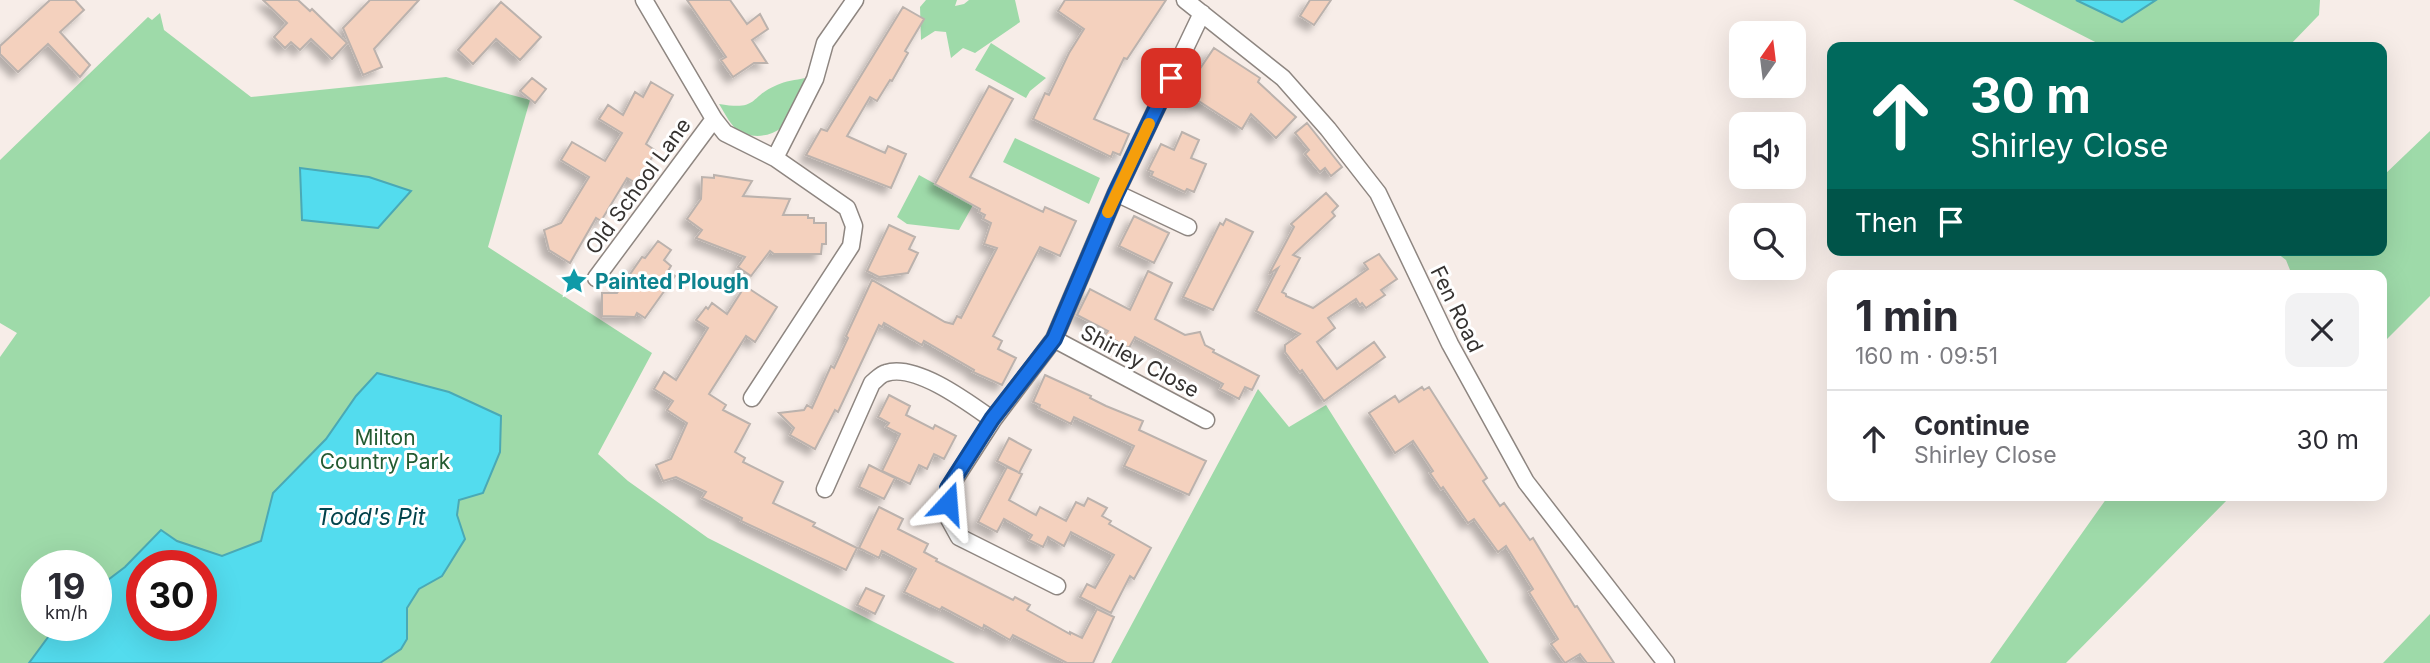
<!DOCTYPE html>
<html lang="en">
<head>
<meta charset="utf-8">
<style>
	:root { --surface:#fff; --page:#f2f2f3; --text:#2b2b33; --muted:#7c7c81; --line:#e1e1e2 }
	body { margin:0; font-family:Inter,sans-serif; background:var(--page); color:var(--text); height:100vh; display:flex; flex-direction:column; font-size:26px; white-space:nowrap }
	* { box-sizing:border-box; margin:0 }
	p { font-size:23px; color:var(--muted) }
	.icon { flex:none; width:38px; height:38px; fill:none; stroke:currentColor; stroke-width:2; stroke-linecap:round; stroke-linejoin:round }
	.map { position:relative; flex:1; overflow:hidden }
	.sheet { position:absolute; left:1827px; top:270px; width:560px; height:231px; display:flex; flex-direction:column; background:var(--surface); border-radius:14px; box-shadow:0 7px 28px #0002 }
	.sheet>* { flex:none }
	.hud { position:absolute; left:1827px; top:42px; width:560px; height:214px; border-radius:14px; box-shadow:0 7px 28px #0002; background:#00695c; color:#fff; overflow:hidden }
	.needle { width:46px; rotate:14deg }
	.buttons { position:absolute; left:1729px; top:21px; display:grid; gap:14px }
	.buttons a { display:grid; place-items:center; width:77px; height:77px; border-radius:14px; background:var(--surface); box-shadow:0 7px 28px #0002; font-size:35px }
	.speed { position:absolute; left:21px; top:550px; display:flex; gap:14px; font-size:35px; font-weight:700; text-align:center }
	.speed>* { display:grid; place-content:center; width:91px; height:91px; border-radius:50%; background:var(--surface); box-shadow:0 7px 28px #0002; line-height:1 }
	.speed small { font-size:18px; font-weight:400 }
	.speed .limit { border:10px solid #d22; background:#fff; color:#111 }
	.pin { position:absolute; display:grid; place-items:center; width:60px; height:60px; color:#fff; margin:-30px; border-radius:14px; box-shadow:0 4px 10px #0006 }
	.me { position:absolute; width:77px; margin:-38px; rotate:19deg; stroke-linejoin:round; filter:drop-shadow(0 0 5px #0008) }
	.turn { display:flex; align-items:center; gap:24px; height:147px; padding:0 28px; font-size:32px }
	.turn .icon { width:91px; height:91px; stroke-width:2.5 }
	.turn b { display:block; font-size:49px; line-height:60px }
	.then { display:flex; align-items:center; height:66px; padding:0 28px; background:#0003; gap:14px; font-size:26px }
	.round { display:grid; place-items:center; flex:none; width:74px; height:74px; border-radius:14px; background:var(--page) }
	.summary { display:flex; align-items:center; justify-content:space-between; height:119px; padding:0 28px }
	h1 { font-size:42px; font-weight:700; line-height:52px }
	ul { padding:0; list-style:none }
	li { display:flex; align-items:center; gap:21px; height:98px; padding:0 28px; border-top:2px solid var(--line) }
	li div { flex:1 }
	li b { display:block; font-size:26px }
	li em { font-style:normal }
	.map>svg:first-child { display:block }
	.green { fill:#9edaa9; fill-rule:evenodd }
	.water { fill:#53dcee; stroke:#4aa9b5; stroke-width:2; fill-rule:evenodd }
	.building { fill:#f4d1be; stroke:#bbb2ad; stroke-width:2; filter:url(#shadow) }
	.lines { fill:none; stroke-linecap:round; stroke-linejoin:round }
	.minor-casing { stroke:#8e8681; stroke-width:19 }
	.minor { stroke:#fff; stroke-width:16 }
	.route-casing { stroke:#114b97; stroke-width:18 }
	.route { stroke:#1a73e8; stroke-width:12 }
	.slow { stroke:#f59e0b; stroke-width:12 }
	.labels { text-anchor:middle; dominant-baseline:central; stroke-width:6; stroke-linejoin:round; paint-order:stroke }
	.street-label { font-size:21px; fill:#353230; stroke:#fff }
	.culture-label { font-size:21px; font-weight:bold; fill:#0d838f; stroke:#fff; text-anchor:start }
	.park-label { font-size:21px; fill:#235b32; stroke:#fff }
	.water-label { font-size:23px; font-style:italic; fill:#03444c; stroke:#fff }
</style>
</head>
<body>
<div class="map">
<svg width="2430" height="663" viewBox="0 0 2430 663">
	<defs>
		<filter id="shadow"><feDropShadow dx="-6" dy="6" stdDeviation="3.5" flood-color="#0004"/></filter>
	</defs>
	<rect width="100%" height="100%" fill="#f7ede8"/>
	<path class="green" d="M926 0H957L955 6 964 4 969 0H1015L1020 22 975 53 963 48 951 58 946 32 935 31 921 40 920 7Z
		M2013 0H2320L2319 15 2288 47H2105Z
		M160 13 164 30 251 97 446 77 530 100 488 247 652 353 598 454 628 481 708 538 955 663H0V357L17 333 0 323V160L148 17 152 20ZM37 565H96V625H37ZM142 565H201V625H142Z
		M991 43 1046 78 1030 91 1026 98 975 70Z
		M805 78C801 90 791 120 781 128 769 138 747 139 735 128 729 122 724 112 719 104 760 111 748 97 777 85 785 81 796 80 805 78Z
		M2430 131V296L2382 344V275H2292L2286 260 2273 250H2382V177Z
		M1015 138 1100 178 1089 204 1003 162Z
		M919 175 973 205 959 230 907 224 897 217Z
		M1258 389 1289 427 1326 405 1489 663H1111Z
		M2109 495H2232L2066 663H1990Z
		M2430 614V663H2383Z"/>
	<path class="water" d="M2076 0H2156L2122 22Z
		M300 168 369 177 411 191 378 228 302 220Z
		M377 373 449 392 501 416 500 452 483 493 459 500 457 515 465 539 442 576 419 589 407 608V639L401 649 380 663H29L57 625H96V589L125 567 161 530 177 541 222 556 261 541 273 493 326 439 356 396ZM142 565H201V625H142Z"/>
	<path class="building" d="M50 0H75L84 10 60 32 90 65 80 77 48 44 18 72 0 54V46Z
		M263 0H298L310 11 312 9 347 43 332 59 311 39 300 50 291 42 285 48 274 37 287 23Z
		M370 0H419L374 49 382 67 363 75 343 28Z
		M687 0H730L747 24 760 14 768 29 752 40 767 63H754L733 77 721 60 726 57Z
		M1065 0H1166L1127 59 1124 58 1094 119 1129 134 1120 155 1113 152 1111 157 1033 119 1045 93 1049 95 1069 53 1084 29 1058 11Z
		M1310 0H1331L1314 25 1300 16Z
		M501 2 541 37 520 60 496 39 473 64 458 50Z
		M903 7 924 19 905 51 908 53 892 81 890 80 877 101 870 97 847 136 885 153 888 146 906 154 891 188 806 155 821 129 827 131Z
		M1214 48 1260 78 1258 82 1296 117 1276 138 1251 114 1242 129 1194 98 1198 91 1189 85Z
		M532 78 546 89 535 103 520 91Z
		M651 82 673 95 646 144 656 151 636 183 627 178 601 221 596 218 570 263 549 250 544 230 561 223 589 177 561 160 572 142 605 161 622 133 599 119 608 105 623 115 635 92 643 97Z
		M989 86 1013 99 970 177 1043 212 1045 207 1076 221 1060 256 1040 247 993 336 1002 341 998 349 1016 358 1002 385 973 372 974 370 924 341 922 345 884 323 882 327 879 325 838 412 835 410 815 449 790 435 794 428 779 413 804 410 807 405 812 408 831 366 834 368 848 338 846 336 872 280 945 322 953 324 957 316 961 318 997 248 984 244 991 223 983 219 985 215 979 212 980 209 935 184Z
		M1307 123 1342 167 1331 176 1325 168 1320 172 1305 154 1309 150 1295 133Z
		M1182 132 1199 140 1191 158 1206 164 1194 192 1187 189 1185 192 1151 176 1153 172 1148 170 1161 144 1174 150Z
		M714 175 752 181 743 196 790 199 783 215H808V218H814V223H826V244H822L821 254H774L770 251 751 276 738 267 745 257 696 238 702 230 687 219 701 199 702 177 714 178Z
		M1326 193 1338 206 1332 212 1335 216 1293 255 1300 258 1282 292 1286 294V296L1313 308 1368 269 1364 263 1379 254 1397 279 1381 290 1385 295 1366 308 1362 303 1360 305 1356 299 1328 318 1335 328 1317 342 1337 369 1374 342 1385 357 1324 401 1302 370 1300 372 1285 352V345L1300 334 1256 311 1278 268 1269 274 1294 227 1291 224Z
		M1134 216 1169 233 1154 263 1119 246Z
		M1226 219 1253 232 1213 310 1183 297 1220 223 1223 225Z
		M889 225 915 237 909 249 918 253 908 273 879 277 867 271Z
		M658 241 671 250 664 260 671 266 668 271 675 276 645 318 637 313 635 317 602 316V293H617L642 257 645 258Z
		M1148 271 1172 283 1155 319 1185 335 1200 332 1205 345 1214 350 1213 352 1259 376 1252 390 1245 387 1239 399 1220 389 1223 384 1135 337 1129 348 1105 335 1108 331 1077 315 1090 289 1130 310Z
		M745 286 777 307 755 342 746 336 709 394 726 405 723 410 750 424 735 452 745 458 743 462 783 482 773 503 815 523 813 526 857 548 846 570 741 521 742 518 702 498 706 492 676 477 663 481 656 465 671 459 687 423 667 410 673 401 654 389 664 372 676 380 708 328 696 320 706 307 708 309 712 303 727 314Z
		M1045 375 1091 396 1090 398 1106 406 1143 421 1139 430 1206 461 1189 495 1124 466 1134 446 1074 417 1071 424 1039 408 1040 405 1033 402Z
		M1422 387 1424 390 1429 387 1487 478 1483 481 1500 506 1504 503 1530 540 1533 538 1575 607 1577 606 1614 663H1587L1580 654 1565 663 1551 644 1558 639 1529 592 1533 589 1506 546 1498 552 1474 519 1468 523 1443 487 1441 489 1430 473 1433 471 1413 441 1395 453 1369 413 1395 396 1399 402Z
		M889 395 910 406 906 415 933 429 935 425 956 436 944 459 934 454 927 469 919 465 910 484 882 471 900 434 886 427 889 423 878 417Z
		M1009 438 1031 450 1019 473 1022 474 1009 500 1036 515 1040 507 1066 521 1076 502 1084 506 1088 498 1107 508 1102 516 1111 521 1109 524 1151 548 1134 579 1130 576 1111 613 1080 597 1087 584 1095 588 1114 555 1071 532 1064 546 1048 537 1043 547 1029 540 1032 535 1004 519 997 532 978 522 1007 467 1018 472 997 461Z
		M869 465 895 478 884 499 859 487Z
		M879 507 903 519 898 529 928 544 924 552 937 559 936 561 1013 600 1015 597 1030 605 1027 610 1070 634V632L1082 638 1097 609 1114 617 1093 663H1067L1013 635 1010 640 984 625 983 629 942 607 940 610 904 592 916 569 882 551 879 558 859 548Z
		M866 588 884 596 875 614 857 605Z"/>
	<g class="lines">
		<defs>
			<path id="minor" d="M644 0 714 119 725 133 775 158 847 208 854 226 851 246 752 398
				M1185 0 1283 78 1328 129 1378 193 1450 344 1526 482 1666 663
				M775 158 815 79 825 43 855 0
				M1116 193 1188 227
				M596 278 714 119
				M1054 339 1206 420
				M993 420 1054 339 1116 193 1202 13
				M825 489 872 383C876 380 881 374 886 373 916 363 969 403 993 420L949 488V519L959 537 1057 586"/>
		</defs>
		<use href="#minor" class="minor-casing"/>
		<use href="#minor" class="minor"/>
	</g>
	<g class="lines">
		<defs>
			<path id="route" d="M948 503V488L992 419 1054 339 1116 193 1171 78"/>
		</defs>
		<use href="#route" class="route-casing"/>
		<use href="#route" class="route"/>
		<path class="slow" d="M1108 212 1149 124"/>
	</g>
	<defs>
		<symbol id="sight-bare" viewBox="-9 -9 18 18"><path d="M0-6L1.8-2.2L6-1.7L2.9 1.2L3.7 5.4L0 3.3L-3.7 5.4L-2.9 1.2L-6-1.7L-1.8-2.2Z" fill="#0f9aa8" stroke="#fff" stroke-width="2.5" paint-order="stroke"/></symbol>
	</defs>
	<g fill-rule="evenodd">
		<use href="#sight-bare" x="555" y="262" width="38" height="38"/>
	</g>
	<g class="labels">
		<g class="street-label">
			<text transform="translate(638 186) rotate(-54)">Old School Lane</text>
			<text transform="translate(1457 309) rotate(64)">Fen Road</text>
			<text transform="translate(1140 361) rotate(28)">Shirley Close</text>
		</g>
		<g class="culture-label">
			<text x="595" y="281">Painted Plough</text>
		</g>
		<g class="park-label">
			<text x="385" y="437">Milton<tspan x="385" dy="24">Country Park</tspan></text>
		</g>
		<g class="water-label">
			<text x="371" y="517">Todd's Pit</text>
		</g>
	</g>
</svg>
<div class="buttons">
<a><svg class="needle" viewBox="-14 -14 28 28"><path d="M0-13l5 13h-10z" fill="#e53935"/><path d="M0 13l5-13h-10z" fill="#7c7c81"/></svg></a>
<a><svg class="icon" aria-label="sound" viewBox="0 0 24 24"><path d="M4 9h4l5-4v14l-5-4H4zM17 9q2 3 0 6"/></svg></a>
<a><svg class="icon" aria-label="search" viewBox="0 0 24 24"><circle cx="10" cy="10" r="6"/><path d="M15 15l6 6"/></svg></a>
</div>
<div class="speed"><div>19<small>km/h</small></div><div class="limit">30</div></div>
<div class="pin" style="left:1171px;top:78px;background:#d93025"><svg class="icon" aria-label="arrive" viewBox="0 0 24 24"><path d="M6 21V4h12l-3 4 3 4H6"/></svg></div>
<svg class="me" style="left:948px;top:503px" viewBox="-20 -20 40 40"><path d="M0-17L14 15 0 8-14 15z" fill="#1a73e8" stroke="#fff" stroke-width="4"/></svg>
<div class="hud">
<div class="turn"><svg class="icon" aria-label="ahead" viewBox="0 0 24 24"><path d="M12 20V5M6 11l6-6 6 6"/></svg><div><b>30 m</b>Shirley Close</div></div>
<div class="then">Then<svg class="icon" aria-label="arrive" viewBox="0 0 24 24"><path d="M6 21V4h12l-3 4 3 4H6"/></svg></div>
</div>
<section class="sheet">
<div class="summary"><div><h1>1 min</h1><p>160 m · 09:51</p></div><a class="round"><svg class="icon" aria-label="close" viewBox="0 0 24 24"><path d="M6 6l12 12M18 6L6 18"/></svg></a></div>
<ul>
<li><svg class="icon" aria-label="ahead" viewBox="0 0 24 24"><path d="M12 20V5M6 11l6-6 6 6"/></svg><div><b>Continue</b><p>Shirley Close</p></div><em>30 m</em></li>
</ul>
</section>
</div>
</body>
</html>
